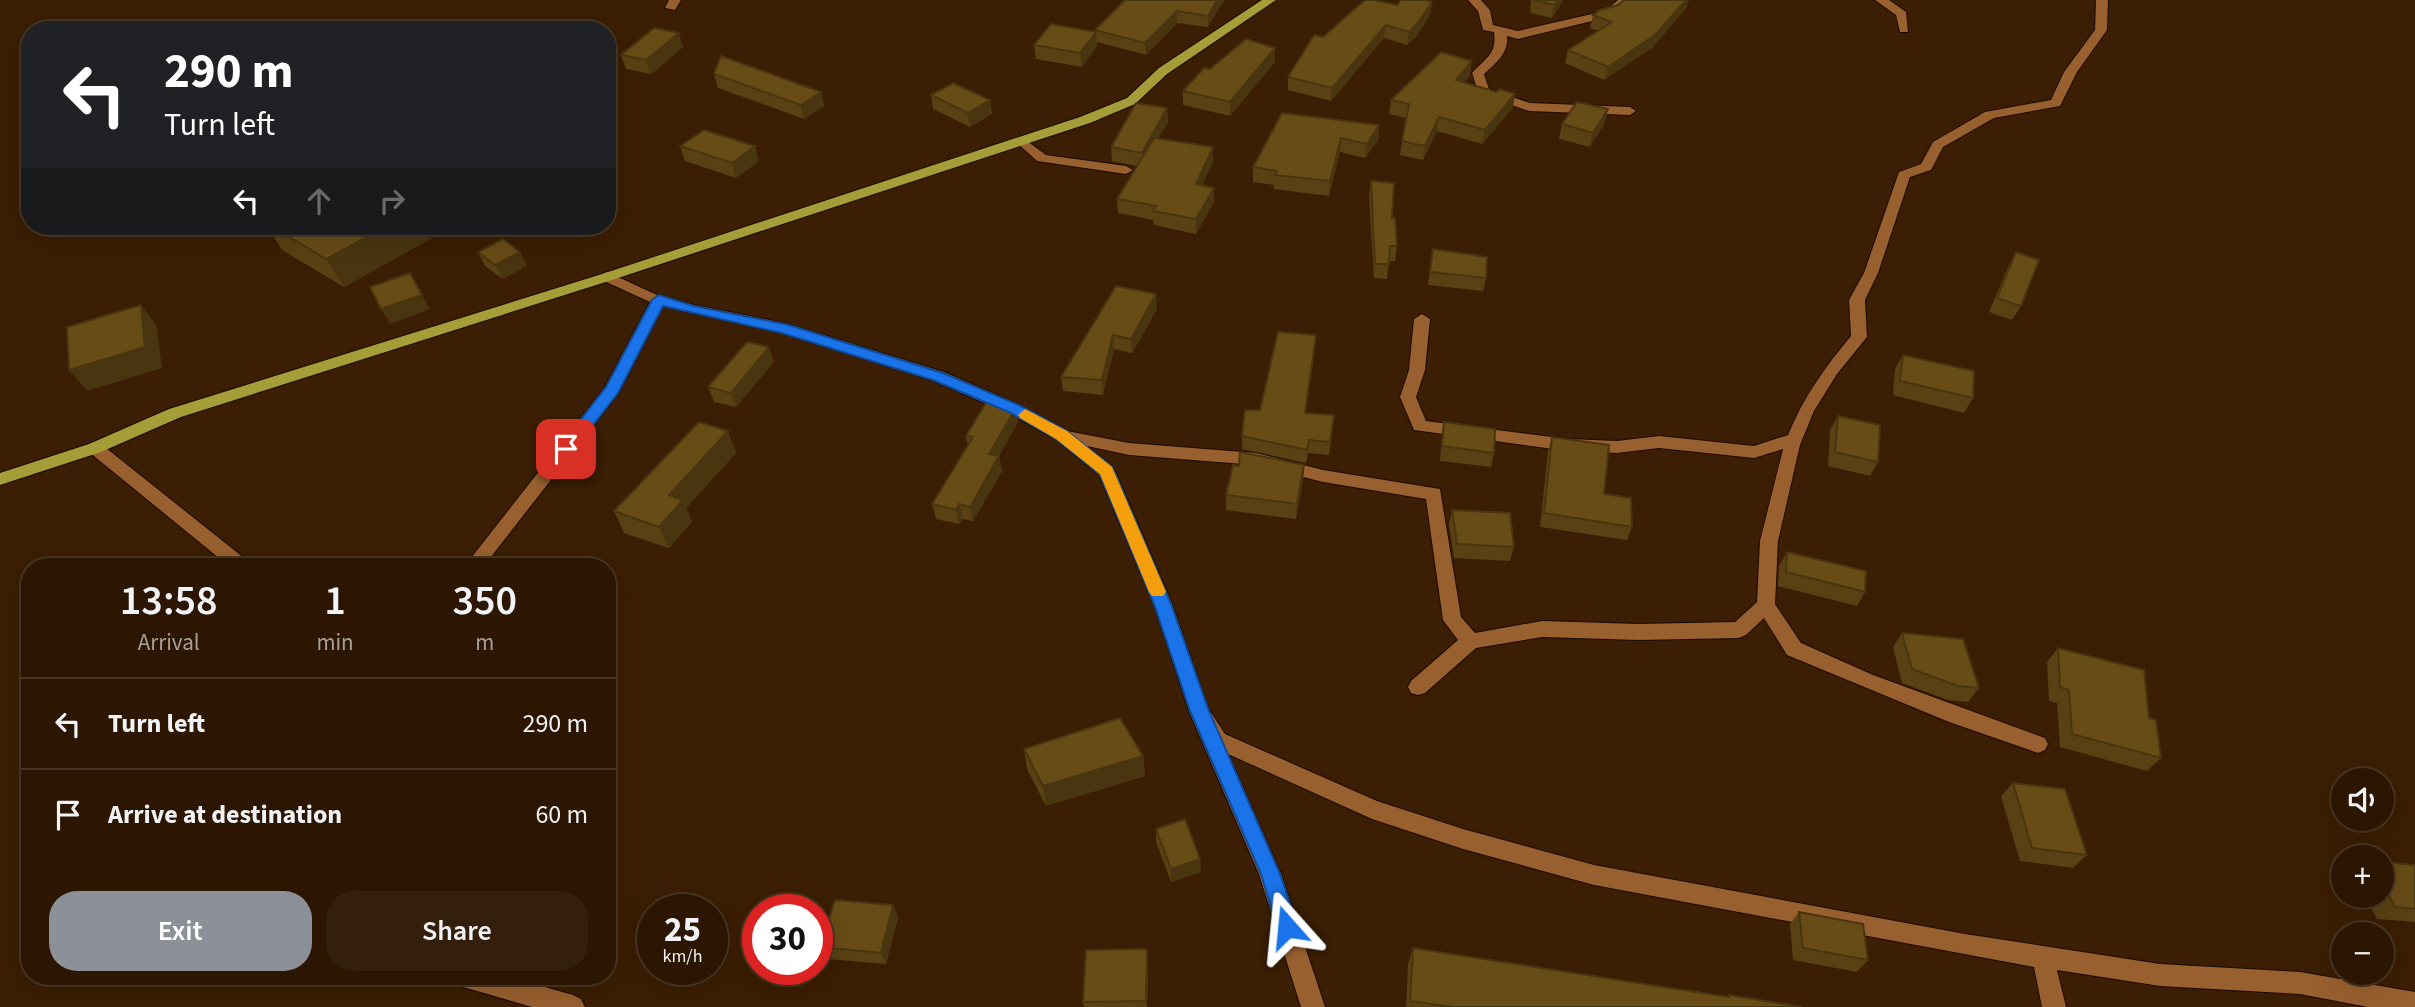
<!DOCTYPE html>
<html lang="en">
<head>
<meta charset="utf-8">
<style>
	:root { --surface:#2c1602; --page:#341f0c; --text:#f1f3f6; --muted:#a69f99; --line:#483524; --accent:#8c9099 }
	body { margin:0; font-family:"Source Sans 3",sans-serif; background:var(--page); color:var(--text); height:100vh; display:flex; flex-direction:column; font-size:26px; white-space:nowrap }
	* { box-sizing:border-box; margin:0 }
	p { font-size:23px; color:var(--muted) }
	.icon { flex:none; width:38px; height:38px; fill:none; stroke:currentColor; stroke-width:2; stroke-linecap:round; stroke-linejoin:round }
	.map { position:relative; flex:1; overflow:hidden }
	.details { position:absolute; left:21px; top:558px; width:595px; height:427px; display:flex; flex-direction:column; background:var(--surface); border-radius:28px; box-shadow:0 7px 28px #0002,0 0 0 2px var(--line) }
	.details>* { flex:none }
	.hud { position:absolute; left:21px; top:21px; width:595px; height:214px; border-radius:28px; box-shadow:0 7px 28px #0002,0 0 0 2px var(--line); background:#202124; color:#fff; overflow:hidden }
	.fabs { position:absolute; left:2331px; top:768px; display:grid; gap:14px }
	.fabs a { display:grid; place-items:center; width:63px; height:63px; border-radius:50%; background:var(--surface); box-shadow:0 7px 28px #0002,0 0 0 2px var(--line); font-size:35px }
	.speed { position:absolute; left:637px; top:894px; display:flex; gap:14px; font-size:35px; font-weight:700; text-align:center }
	.speed>* { display:grid; place-content:center; width:91px; height:91px; border-radius:50%; background:var(--surface); box-shadow:0 7px 28px #0002,0 0 0 2px var(--line); line-height:1 }
	.speed small { font-size:18px; font-weight:400 }
	.speed .limit { border:10px solid #d22; background:#fff; color:#111 }
	.pin { position:absolute; display:grid; place-items:center; width:60px; height:60px; color:#fff; margin:-30px; border-radius:14px; box-shadow:0 4px 10px #0006 }
	.me { position:absolute; width:77px; margin:-38px; rotate:342deg; stroke-linejoin:round; filter:drop-shadow(0 0 5px #0008) }
	.turn { display:flex; align-items:center; gap:24px; height:147px; padding:0 28px; font-size:32px }
	.turn .icon { width:91px; height:91px; stroke-width:2.5 }
	.turn b { display:block; font-size:49px; line-height:60px }
	.lanes { display:flex; align-items:center; height:66px; padding:0 28px; background:#0003; justify-content:center; gap:35px; direction:ltr }
	.lanes .off { opacity:.35 }
	.eta { display:flex; justify-content:space-evenly; align-items:center; height:119px; text-align:center }
	.eta b { font-size:42px; font-weight:600; line-height:49px }
	.primary-button { display:flex; gap:14px; margin-top:auto; padding:14px 28px }
	.primary-button a { flex:1; height:80px; border-radius:28px; background:var(--accent); color:#fff; font-size:28px; font-weight:600; line-height:80px; text-align:center }
	.primary-button a+a { background:var(--page); color:var(--text) }
	ul { padding:0; list-style:none }
	li { display:flex; align-items:center; gap:21px; height:91px; padding:0 28px; border-top:2px solid var(--line) }
	li div { flex:1 }
	li b { display:block; font-size:26px }
	li em { font-style:normal }
	.map>svg:first-child { display:block }
	.lines { fill:none; stroke-linecap:round; stroke-linejoin:round }
	.minor-casing { stroke:#1b0a00; stroke-width:2 }
	.major-casing { stroke:#1b0a00; stroke-width:2 }
	.minor { fill:#99602f; fill-rule:evenodd }
	.major { fill:#a49d38; fill-rule:evenodd }
	.wall { fill:#594113 }
	.shaded-wall { fill:#49350f }
	.building { fill:#684c16; stroke:#49350f; stroke-width:2 }
	.route { fill:#1a73e8; stroke:#114b97; stroke-width:2 }
	.slow { fill:#f59e0b }
</style>
</head>
<body>
<div class="map">
<svg width="2415" height="1007" viewBox="0 0 2415 1007">
	<rect width="100%" height="100%" fill="#3b1e03"/>
	<g class="lines">
		<defs>
			<path id="minor" d="M669 0H681L675 10 665 8Z
				M1468 0H1481L1490 10 1493 25 1518 31 1605 11 1618 0H1631L1613 16 1518 39 1507 36C1509 53 1496 63 1484 74L1489 89 1530 103 1630 107 1636 111 1630 115 1529 111 1479 94 1472 73C1485 58 1497 55 1494 32L1483 30 1478 11Z
				M1875 0H1889L1906 12 1908 32H1900L1896 15Z
				M2096 0H2108L2107 30 2077 72 2060 106 1994 118 1943 147 1931 170 1910 177 1878 273 1865 300 1867 337 1837 374 1814 411 1800 445 1778 541 1775 604 1801 643 1873 675 2045 738 2048 744 2045 750 2038 753 1949 722 1787 655 1764 618 1746 635 1739 638 1639 640 1542 637 1476 648 1425 693 1418 695 1411 693 1408 687 1411 681 1458 640 1443 620 1426 499 1323 482 1256 465 1129 455 1087 446 1115 471 1172 604 1208 708 1225 734 1377 801 1463 829 1594 865 1965 934 2160 964 2300 972 2415 992V1007H2368L2300 994 2160 986 2057 970 2066 1007H2042L2034 967 1594 885 1463 849 1372 819 1228 754 1281 874 1325 1007H1301L1259 874 1189 711 1154 604 1099 475 1056 439 1010 414 932 380 782 333 663 306 618 394 483 567H464L605 387 650 302 602 280 600 277 602 274 607 272 657 295 694 305 784 323 944 372 1022 406 1067 431 1129 443 1256 453 1323 470 1440 489 1461 617 1475 633 1542 621 1639 624 1735 622 1757 602 1760 541 1783 449 1754 458 1659 448 1617 453 1568 451 1414 430 1400 397 1409 370 1414 319 1422 314 1430 319 1425 370 1416 397 1426 421 1568 439 1617 441 1659 436 1754 446 1788 435C1803 398 1825 367 1851 336L1849 300 1864 273 1899 172 1921 164 1933 142 1985 112 2051 100 2064 72 2095 30Z
				M1023 138 1046 155 1126 166 1133 170 1126 174 1037 161 1016 142Z
				M95 442 101 444 249 562 252 567H230L89 452 87 448 89 444Z
				M452 976H506L573 995 581 999 585 1007H532L463 987 455 984Z"/>
			<path id="major" d="M1262 0H1276L1167 74 1135 104 1090 123 612 280 181 417 101 452 0 485V473L89 444 169 409 602 274 1080 117 1127 98 1159 68Z"/>
		</defs>
		<use href="#minor" class="minor-casing"/>
		<use href="#major" class="major-casing"/>
		<use href="#minor" class="minor"/>
		<use href="#major" class="major"/>
	</g>
	<path class="wall" d="M1224 0 1208 27 1177 23 1146 55 1097 42V46L1082 67 1036 59 1034 45 1095 32V30Z
		M1531 0H1563L1552 18 1530 13Z
		M1432 2 1430 15 1416 37 1407 45 1384 38 1331 101 1288 90V77L1323 37 1397 5Z
		M1618 5 1687 7 1653 47 1604 80 1565 63 1568 50 1598 31 1590 28 1593 15Z
		M683 47 651 74 626 69 621 55Z
		M1275 48V62L1230 116 1183 105V91Z
		M714 74 821 92 824 106 804 119 718 88Z
		M1470 75 1464 82 1513 108 1482 144 1437 131 1423 160 1400 155 1406 118 1389 114 1391 100Z
		M931 95 990 100 992 114 970 127 933 109Z
		M1167 108 1168 122 1158 139 1213 147V161L1202 185 1214 202 1196 234 1154 225 1153 220 1118 213 1117 199 1137 166 1112 161 1111 147Z
		M1608 109 1604 124 1590 147 1559 139 1562 124Z
		M1379 125 1378 140 1365 158 1340 152 1329 196 1274 189V185L1253 182V167Z
		M680 146 759 161 736 178 685 161Z
		M1371 181 1392 218 1397 246 1395 261H1389L1387 279 1374 278 1369 196Z
		M267 226H435L439 234 344 287 282 250Z
		M1433 249 1486 278 1483 291 1428 285Z
		M478 252H520L527 266 503 279 485 266Z
		M2016 252 2021 306 2012 320 1989 312 2008 267Z
		M1116 286 1157 309 1132 353 1114 349 1103 395 1063 391 1061 377Z
		M1315 348 1305 413 1333 428 1329 455 1308 453 1306 463 1242 449V436L1260 410Z
		M1903 355 1973 398 1964 413 1893 395 1895 369Z
		M774 362 736 407 714 402 708 387Z
		M1016 408 1018 422 999 456 1002 471 973 521 963 519 959 524 936 519 932 504 968 446 966 436Z
		M1838 416 1878 462 1870 476 1828 466 1830 430Z
		M1444 422 1494 453 1491 467 1440 461 1442 436Z
		M728 431 736 453 686 508 692 522 669 548 624 533 614 511Z
		M1552 437 1632 527 1627 540 1540 527 1548 451Z
		M1304 465 1303 480 1296 519 1226 510V495Z
		M1452 510 1514 547 1510 561 1454 558 1449 524Z
		M1787 552 1865 592 1857 606 1778 586 1779 566Z
		M1902 633 1979 688 1968 702 1948 700 1902 683 1893 647Z
		M2058 648 2149 718 2161 758 2147 771 2060 747 2057 703 2049 701 2047 662Z
		M1024 749 1143 756 1145 776 1046 806 1027 769Z
		M2013 783 2087 855 2073 868 2020 861 2001 796Z
		M1156 829 1201 872 1171 882 1156 842Z
		M2382 862 2415 865V922L2377 919 2365 896H2382Z
		M893 905 898 917 886 964 827 959 820 947Z
		M1799 912 1868 960 1857 972 1793 960 1790 924Z
		M1413 948 1727 997 1729 995 1802 1007H1406L1408 964Z
		M1148 961 1147 1007H1084L1083 1002Z
		M127 976H152L146 983Z"/>
	<path class="shaded-wall" d="M1217 0H1224L1208 27V16Z
		M1558 0H1563L1552 18 1554 5Z
		M1686 0H1689L1687 7 1653 47 1604 80 1608 67Z
		M1432 2 1430 15 1416 37 1407 45 1409 32Z
		M1177 11V23L1146 55 1145 43Z
		M1386 25 1384 38 1331 101 1332 88Z
		M1096 32 1097 46 1082 67 1080 53Z
		M679 33 683 47 651 74 646 60Z
		M1275 48V62L1230 116V102Z
		M1472 61 1470 75 1454 94 1456 80Z
		M821 92 824 106 804 119 801 105Z
		M1515 94 1513 108 1482 144 1485 130Z
		M990 100 992 114 970 127 968 113Z
		M1167 108 1168 122 1142 167V153Z
		M1608 109 1604 124 1590 147 1593 133Z
		M1439 117 1437 131 1423 160 1425 146Z
		M1379 125 1378 140 1365 158 1367 144Z
		M1341 138 1340 152 1329 196 1330 181Z
		M755 146 759 161 736 178 732 163Z
		M1213 147V161L1196 199V184Z
		M1214 188V202L1196 234V219Z
		M388 226H435L439 234 344 287 326 259Z
		M520 252 527 266 503 279 495 265Z
		M410 273 430 309 390 324 381 309Z
		M1156 294 1157 309 1132 353 1131 339Z
		M141 305 157 326 162 368 87 391 69 370Z
		M1113 335 1114 349 1103 395 1102 380Z
		M1316 335 1315 348 1304 426 1305 413Z
		M769 347 774 362 736 407 731 393Z
		M1016 408 1018 422 992 468 989 454Z
		M728 431 736 453 686 508 692 522 669 548 659 527 669 495Z
		M999 456 1002 471 973 521 970 507Z
		M1304 465 1303 480 1296 519 1297 504Z
		M959 504 963 519 959 524 956 510Z
		M1143 756 1145 776 1046 806 1043 786Z
		M1200 859 1201 872 1171 882V869Z
		M893 905 898 917 886 964 881 953Z
		M1147 949 1148 961 1147 1007 1146 1001Z
		M136 976H152L146 983Z"/>
	<path class="building" d="M1125 0H1217L1208 16 1177 11 1145 43 1095 30Z
		M1365 0H1373L1397 5 1401 0H1426L1432 2 1417 24 1409 32 1386 25 1332 88 1288 77 1314 35 1323 37Z
		M1533 0H1558L1554 5Z
		M1624 0H1686L1656 34 1608 67 1568 50 1612 22 1593 15 1600 10 1618 5Z
		M1051 24 1096 32 1080 53 1034 45Z
		M654 28 679 33 646 60 621 55Z
		M1246 39 1275 48 1230 102 1183 91 1204 68 1210 69Z
		M1441 52 1472 61 1456 80 1496 92 1500 89 1515 94 1485 130 1439 117 1425 146 1402 141 1409 104 1391 100Z
		M721 56 821 92 801 105 714 74Z
		M953 83 990 100 968 113 931 95Z
		M1577 102 1608 109 1593 133 1562 124Z
		M1136 103 1167 108 1142 153 1111 147Z
		M1282 113 1379 125 1367 144 1341 138 1330 181 1275 175 1277 171 1253 167Z
		M704 130 755 146 732 163 680 146Z
		M1154 138 1213 147 1196 184 1214 188 1196 219 1153 211 1156 206 1117 199Z
		M1371 181 1394 183 1392 218H1395L1397 246H1390L1389 264H1375Z
		M271 226H388L326 259Z
		M503 239 520 252 495 265 478 252Z
		M1433 249 1487 257 1486 278 1430 272Z
		M2016 252 2039 260 2021 306 1997 298Z
		M410 273 422 295 381 309 370 287Z
		M1116 286 1156 294 1131 339 1113 335 1102 380 1061 377Z
		M141 305 145 347 69 370 67 327Z
		M1278 332 1316 335 1305 413 1334 415 1330 442 1309 440 1307 450 1242 436 1245 410H1260Z
		M747 342 769 347 731 393 708 387Z
		M1903 355 1974 371 1973 398 1900 381Z
		M987 401 1016 408 989 454 999 456 970 507 959 504 956 510 932 504 973 437 966 436Z
		M1838 416 1880 425 1878 462 1835 452Z
		M699 422 728 431 669 495 683 500 659 527 614 511Z
		M1444 422 1495 429 1494 453 1442 446Z
		M1552 437 1609 445 1604 494 1631 498 1632 527 1544 513Z
		M1240 452 1304 465 1297 504 1226 495 1233 465 1239 466Z
		M1452 510 1510 513 1514 547 1457 544Z
		M1787 552 1866 571 1865 592 1786 572Z
		M1902 633 1963 639 1979 688 1958 686 1912 669Z
		M2058 648 2144 670 2149 718 2156 720 2161 758 2072 734 2069 690 2060 687Z
		M1120 718 1143 756 1043 786 1024 749Z
		M2013 783 2065 789 2087 855 2032 848Z
		M1185 819 1200 859 1171 869 1156 829Z
		M2382 862 2415 865V909L2395 907 2382 882Z
		M835 900 893 905 881 953 820 947Z
		M1799 912 1863 924 1868 960 1803 948Z
		M1413 948 1729 997V995L1802 1007H1452L1410 1001Z
		M1147 949 1146 1001 1083 1002 1086 950Z"/>
	<path class="route" d="M659 295 694 306 789 325 943 373 1021 406 1067 431 1112 467 1171 604 1209 711 1280 874 1298 927 1295 934 1287 937 1280 934 1277 927 1261 874 1190 711 1154 604 1100 474 1056 439 1011 413 933 380 782 333 663 306 618 393 571 453H561L558 449 561 445 606 387 652 300Z"/>
	<path class="slow" d="M1025 409 1067 431 1112 467 1166 592 1163 596H1152L1149 592 1100 474 1056 439 1020 418 1018 415Z"/>
</svg>
<div class="fabs">
<a><svg class="icon" aria-label="sound" viewBox="0 0 24 24"><path d="M4 9h4l5-4v14l-5-4H4zM17 9q2 3 0 6"/></svg></a>
<a>+</a>
<a>−</a>
</div>
<div class="speed"><div>25<small>km/h</small></div><div class="limit">30</div></div>
<div class="pin" style="left:566px;top:449px;background:#d93025"><svg class="icon" aria-label="arrive" viewBox="0 0 24 24"><path d="M6 21V4h12l-3 4 3 4H6"/></svg></div>
<svg class="me" style="left:1287px;top:927px" viewBox="-20 -20 40 40"><path d="M0-17L14 15 0 8-14 15z" fill="#1a73e8" stroke="#fff" stroke-width="4"/></svg>
<div class="hud">
<div class="turn"><svg class="icon" aria-label="left" viewBox="0 0 24 24"><path d="M17 20v-9H6M10 6l-5 5 5 5"/></svg><div><b>290 m</b>Turn left</div></div>
<div class="lanes"><svg class="icon" aria-label="left" viewBox="0 0 24 24"><path d="M17 20v-9H6M10 6l-5 5 5 5"/></svg><svg class="icon off" aria-label="ahead" viewBox="0 0 24 24"><path d="M12 20V5M6 11l6-6 6 6"/></svg><svg class="icon off" aria-label="right" viewBox="0 0 24 24"><path d="M7 20v-9h11M14 6l5 5-5 5"/></svg></div>
</div>
<section class="details">
<div class="eta">
<div><b>13:58</b><p>Arrival</p></div>
<div><b>1</b><p>min</p></div>
<div><b>350</b><p>m</p></div>
</div>
<ul>
<li><svg class="icon" aria-label="left" viewBox="0 0 24 24"><path d="M17 20v-9H6M10 6l-5 5 5 5"/></svg><div><b>Turn left</b></div><em>290 m</em></li>
<li><svg class="icon" aria-label="arrive" viewBox="0 0 24 24"><path d="M6 21V4h12l-3 4 3 4H6"/></svg><div><b>Arrive at destination</b></div><em>60 m</em></li>
</ul>
<div class="primary-button"><a>Exit</a><a>Share</a></div>
</section>
</div>
</body>
</html>
